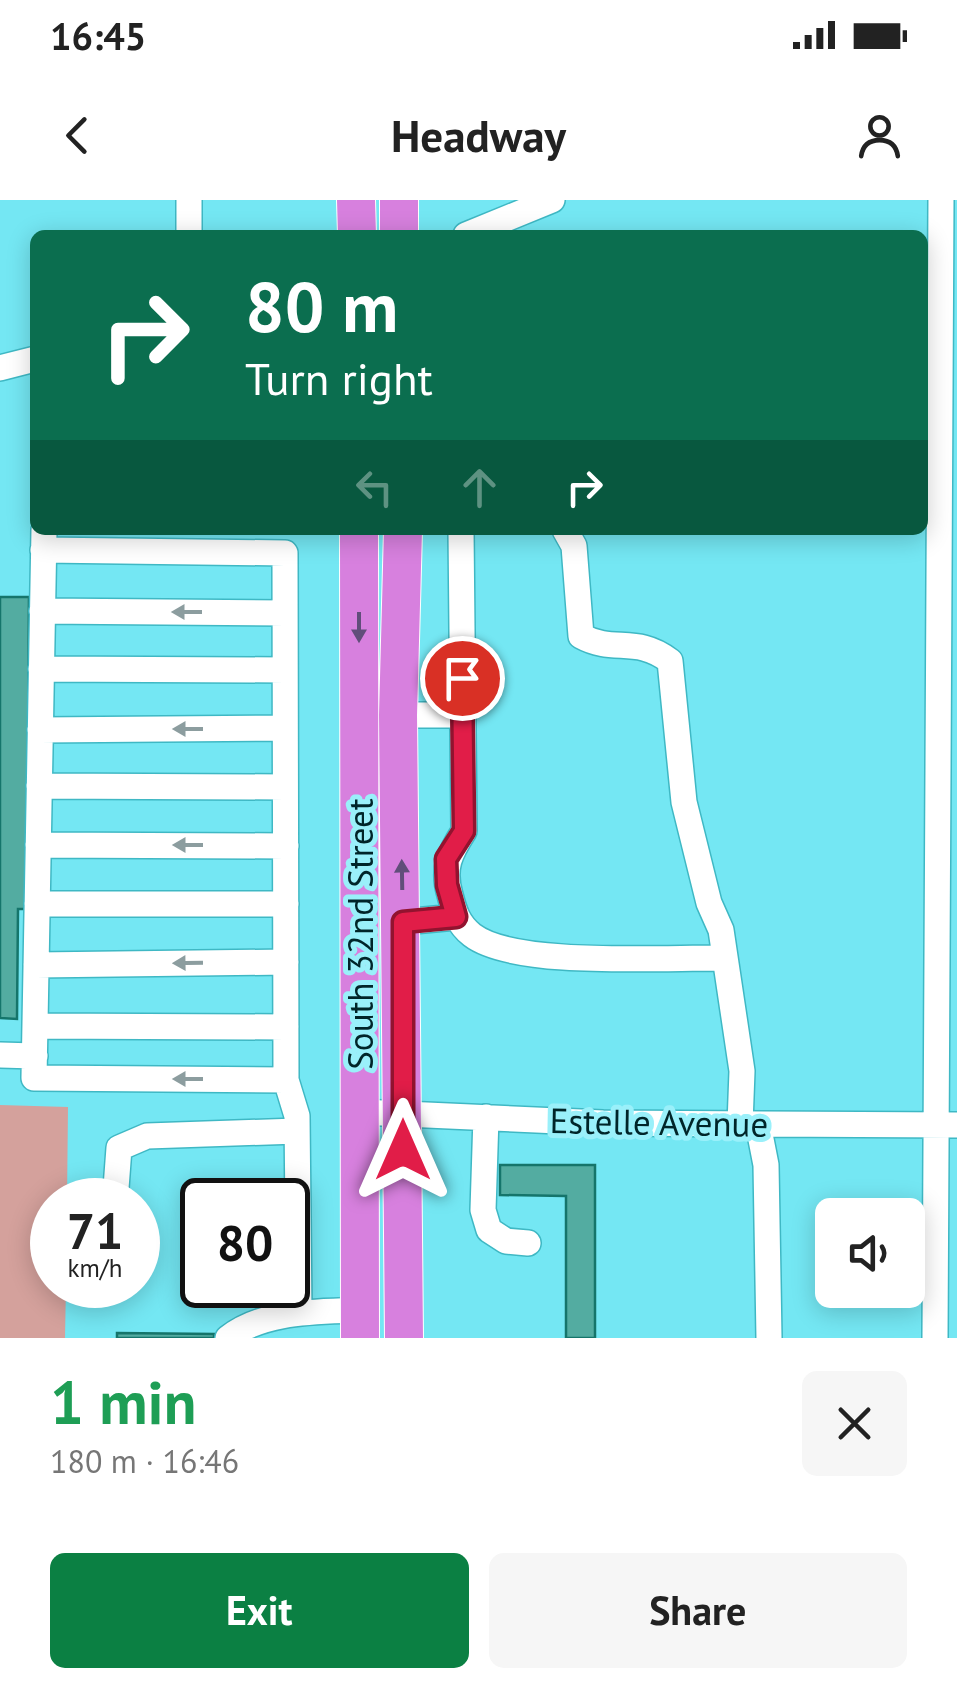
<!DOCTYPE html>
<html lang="en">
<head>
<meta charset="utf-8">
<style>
	:root { --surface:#fff; --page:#f6f6f6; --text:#222; --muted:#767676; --accent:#0b8043 }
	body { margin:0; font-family:"PT Sans",sans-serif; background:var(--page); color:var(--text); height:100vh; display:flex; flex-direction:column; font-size:38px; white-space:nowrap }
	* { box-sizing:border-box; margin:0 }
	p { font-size:32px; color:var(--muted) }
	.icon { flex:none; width:55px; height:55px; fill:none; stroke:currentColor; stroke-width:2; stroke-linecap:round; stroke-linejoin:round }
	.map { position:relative; height:1138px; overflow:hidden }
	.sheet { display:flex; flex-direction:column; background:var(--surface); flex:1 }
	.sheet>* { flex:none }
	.top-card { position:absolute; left:30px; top:30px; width:898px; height:305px; border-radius:15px; box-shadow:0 5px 25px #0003; background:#0b6e4f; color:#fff; overflow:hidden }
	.controls { position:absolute; left:815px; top:998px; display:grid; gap:20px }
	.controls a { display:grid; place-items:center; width:110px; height:110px; border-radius:15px; background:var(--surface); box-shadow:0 5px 25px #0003; font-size:50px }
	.speed { position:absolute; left:30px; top:978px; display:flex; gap:20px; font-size:50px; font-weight:700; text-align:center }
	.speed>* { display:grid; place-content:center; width:130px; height:130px; border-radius:50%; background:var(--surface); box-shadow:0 5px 25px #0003; line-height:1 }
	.speed small { font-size:25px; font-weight:400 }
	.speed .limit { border:5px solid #111; border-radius:15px; background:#fff; color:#111 }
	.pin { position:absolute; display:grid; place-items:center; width:85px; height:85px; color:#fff; margin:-42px; border:5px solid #fff; border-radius:50%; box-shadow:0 2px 10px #0007 }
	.me { position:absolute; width:110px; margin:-55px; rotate:0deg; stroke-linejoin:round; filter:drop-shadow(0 0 8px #0008) }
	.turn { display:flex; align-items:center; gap:35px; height:210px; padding:0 50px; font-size:45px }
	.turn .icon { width:130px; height:130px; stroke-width:2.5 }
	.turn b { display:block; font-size:70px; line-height:85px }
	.lanes { display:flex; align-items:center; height:95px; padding:0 50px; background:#0003; justify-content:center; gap:50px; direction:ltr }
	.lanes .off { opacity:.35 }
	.round { display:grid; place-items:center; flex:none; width:105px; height:105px; border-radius:15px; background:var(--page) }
	.head { display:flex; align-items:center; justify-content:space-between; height:170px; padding:0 50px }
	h1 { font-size:60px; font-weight:700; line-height:75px; color:#1e9e55 }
	.cta { display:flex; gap:20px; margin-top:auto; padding:20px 50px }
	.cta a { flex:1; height:115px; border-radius:15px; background:var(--accent); color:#fff; font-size:40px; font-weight:700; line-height:115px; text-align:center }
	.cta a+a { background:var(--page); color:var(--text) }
	.status { display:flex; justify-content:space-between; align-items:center; height:70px; padding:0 50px; background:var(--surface); direction:ltr }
	.status svg { height:28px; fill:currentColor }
	header { display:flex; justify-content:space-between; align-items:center; height:130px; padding:0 50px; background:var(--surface); font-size:45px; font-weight:700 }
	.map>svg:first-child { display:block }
	.green { fill:#d4a19c }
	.building { fill:#53aca1; stroke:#15756b; stroke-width:2.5 }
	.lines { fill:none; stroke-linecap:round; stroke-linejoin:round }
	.minor-casing { stroke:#3fb8c4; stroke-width:28 }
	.highway-casing { stroke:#fff; stroke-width:40 }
	.minor { stroke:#fff; stroke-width:25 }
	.highway { stroke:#d780de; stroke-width:38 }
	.oneway { fill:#8c9d9f }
	.oneway2 { fill:#614e7a }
	.route-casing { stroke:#92132f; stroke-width:25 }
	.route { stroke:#e11d48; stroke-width:18 }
	.labels { text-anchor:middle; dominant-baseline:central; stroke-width:10; stroke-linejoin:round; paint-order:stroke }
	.street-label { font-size:35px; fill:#002529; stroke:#9af0fa }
</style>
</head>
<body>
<div class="status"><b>16:45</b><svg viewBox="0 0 49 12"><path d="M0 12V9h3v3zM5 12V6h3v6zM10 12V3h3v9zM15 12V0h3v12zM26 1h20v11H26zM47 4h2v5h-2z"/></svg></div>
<header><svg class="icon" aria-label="back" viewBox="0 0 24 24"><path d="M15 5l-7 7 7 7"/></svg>Headway<svg class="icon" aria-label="person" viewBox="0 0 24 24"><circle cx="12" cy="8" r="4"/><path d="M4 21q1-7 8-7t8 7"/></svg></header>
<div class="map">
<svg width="957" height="1138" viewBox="0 0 957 1138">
	<rect width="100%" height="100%" fill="#74e7f3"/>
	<path class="green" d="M0 905 68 907 67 1000H52V1085H66L65 1138H0Z"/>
	<path class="building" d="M0 397H29L27 709H18L17 819 0 818Z
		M500 965H595V1138H566V996L500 995Z
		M117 1133 214 1134V1138H117Z"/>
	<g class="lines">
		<defs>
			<path id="minor" d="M189 0V35
				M466 35 552 0
				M0 168 35 159
				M44 330 34 878 286 880
				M461 330 464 631C450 653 442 668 450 695 454 711 458 724 472 735 515 768 667 757 725 758
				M565 330 574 346 581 436C614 454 636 435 670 461L684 602 709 703 721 730 742 871 740 924
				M43 350 285 353 286 880 297 916 299 1113
				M42 411 285 413
				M41 469 285 470
				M398 515H461
				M40 530 285 528
				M39 586 285 587
				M38 645 286 646
				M37 704H286
				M403 722 456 717
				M36 765 286 762
				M35 826 286 827
				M0 855 35 856
				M360 912 603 923 957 925
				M486 917 483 1010 489 1030 506 1041 528 1043
				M758 924 766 965 769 1138
				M116 988 119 948 147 936 297 931
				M228 1138C264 1110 317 1112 360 1110
				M935 1138 941 0"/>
			<path id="highway" d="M356 0 357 35
				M399 0V35
				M359 330 360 1138
				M403 330 398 515 404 1138"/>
		</defs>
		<use href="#minor" class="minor-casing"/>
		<use href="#highway" class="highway-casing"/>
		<use href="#minor" class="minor"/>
		<use href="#highway" class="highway"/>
	</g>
	<defs><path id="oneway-solid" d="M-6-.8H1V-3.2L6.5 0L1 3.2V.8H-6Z" transform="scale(2.5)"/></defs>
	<g class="oneway">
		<use href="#oneway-solid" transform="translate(187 412) rotate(-180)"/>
		<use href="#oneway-solid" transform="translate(188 529) rotate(180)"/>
		<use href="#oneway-solid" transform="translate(188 645) rotate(-180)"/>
		<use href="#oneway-solid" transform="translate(188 763) rotate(179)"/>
		<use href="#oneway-solid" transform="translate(188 879) rotate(-180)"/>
	</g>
	<g class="oneway2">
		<use href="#oneway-solid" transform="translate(359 427) rotate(90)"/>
		<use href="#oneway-solid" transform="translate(402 675) rotate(-91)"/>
	</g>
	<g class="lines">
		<defs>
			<path id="route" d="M403 950V722L456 717 447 685 446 659 464 631 462 478"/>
		</defs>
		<use href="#route" class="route-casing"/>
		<use href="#route" class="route"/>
	</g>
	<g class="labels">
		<g class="street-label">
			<text transform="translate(360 734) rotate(-90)">South 32nd Street</text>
			<text transform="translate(659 922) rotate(1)">Estelle Avenue</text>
		</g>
	</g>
</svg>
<div class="controls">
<a><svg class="icon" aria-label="sound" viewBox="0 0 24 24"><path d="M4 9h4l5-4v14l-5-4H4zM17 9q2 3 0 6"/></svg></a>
</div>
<div class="speed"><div>71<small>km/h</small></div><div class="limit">80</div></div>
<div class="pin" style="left:462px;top:478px;background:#d93025"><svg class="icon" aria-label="arrive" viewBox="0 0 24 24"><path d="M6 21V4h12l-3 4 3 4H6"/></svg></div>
<svg class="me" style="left:403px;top:950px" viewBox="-20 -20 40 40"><path d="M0-17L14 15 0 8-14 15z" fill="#e11d48" stroke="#fff" stroke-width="4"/></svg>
<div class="top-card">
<div class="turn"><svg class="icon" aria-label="right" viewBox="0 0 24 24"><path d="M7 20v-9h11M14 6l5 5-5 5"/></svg><div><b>80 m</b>Turn right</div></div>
<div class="lanes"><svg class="icon off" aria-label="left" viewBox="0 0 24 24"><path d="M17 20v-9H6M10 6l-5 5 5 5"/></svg><svg class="icon off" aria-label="ahead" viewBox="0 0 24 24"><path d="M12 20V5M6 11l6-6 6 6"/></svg><svg class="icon" aria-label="right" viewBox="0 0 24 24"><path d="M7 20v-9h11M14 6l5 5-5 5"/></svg></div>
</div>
</div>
<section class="sheet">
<div class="head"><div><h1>1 min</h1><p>180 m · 16:46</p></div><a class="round"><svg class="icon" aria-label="close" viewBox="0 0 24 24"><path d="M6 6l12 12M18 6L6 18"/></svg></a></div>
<div class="cta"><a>Exit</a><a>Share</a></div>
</section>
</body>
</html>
